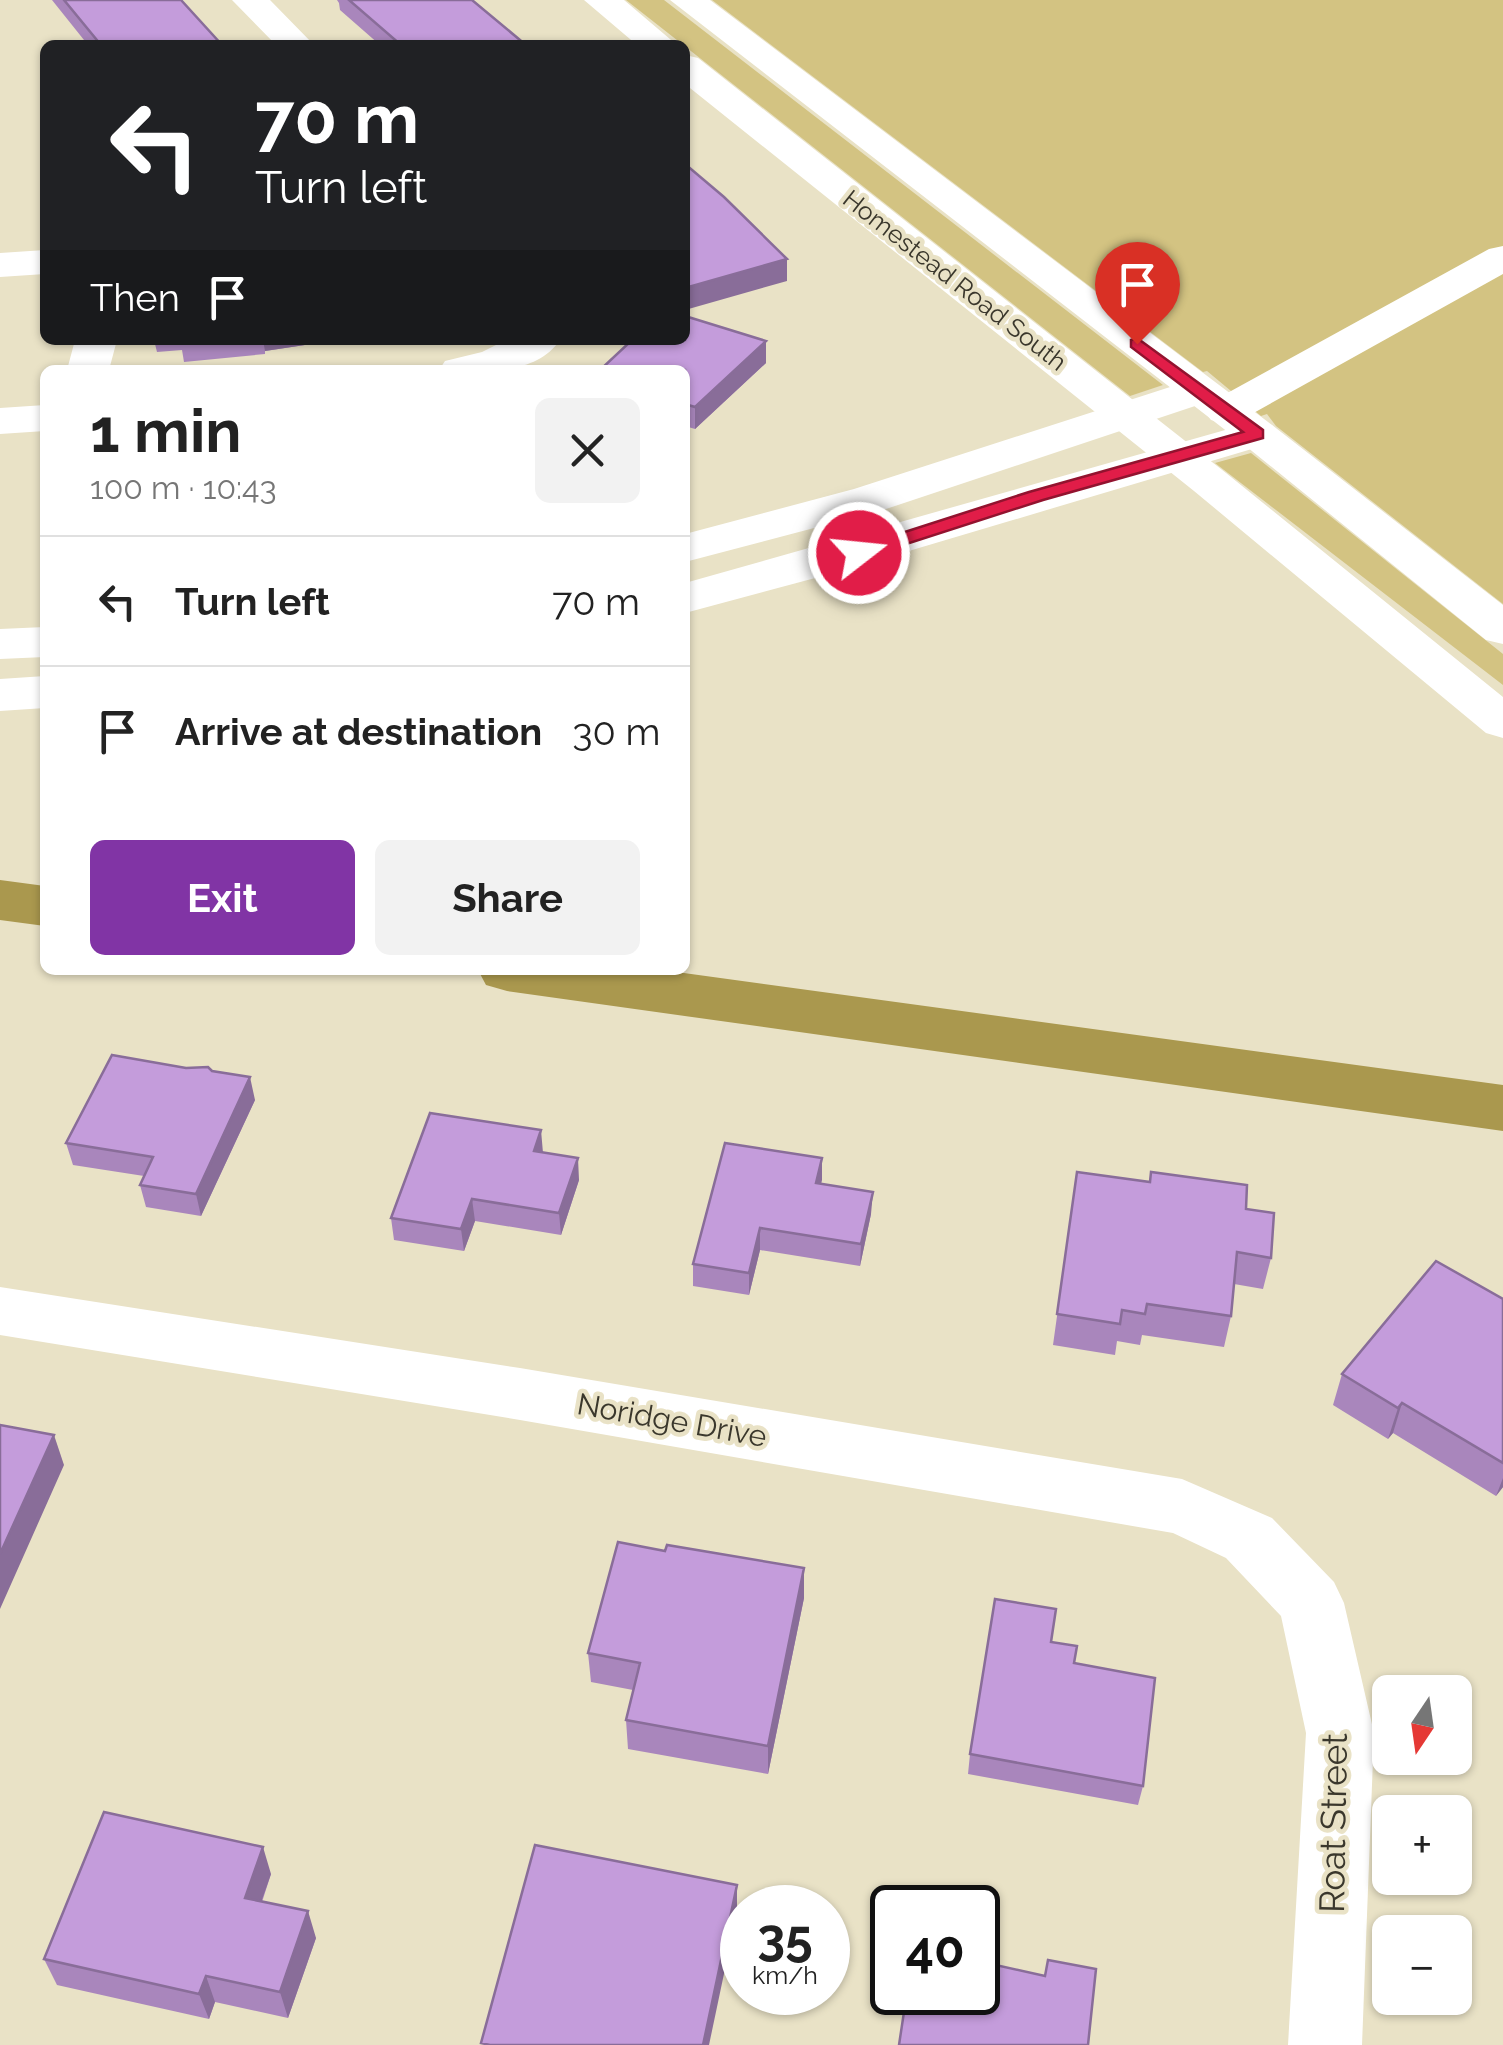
<!DOCTYPE html>
<html lang="en">
<head>
<meta charset="utf-8">
<style>
	:root { --surface:#fff; --page:#f2f2f2; --text:#222; --muted:#767676; --line:#e0e0e0; --accent:#8134a5 }
	body { margin:0; font-family:Raleway,sans-serif; background:var(--page); color:var(--text); height:100vh; display:flex; flex-direction:column; font-size:38px; white-space:nowrap }
	* { box-sizing:border-box; margin:0 }
	p { font-size:32px; color:var(--muted) }
	.icon { flex:none; width:55px; height:55px; fill:none; stroke:currentColor; stroke-width:2; stroke-linecap:round; stroke-linejoin:round }
	.map { position:relative; flex:1; overflow:hidden }
	.sheet { position:absolute; left:40px; top:365px; width:650px; height:610px; display:flex; flex-direction:column; background:var(--surface); border-radius:15px; box-shadow:0 2px 8px #0004 }
	.sheet>* { flex:none }
	.guide { position:absolute; left:40px; top:40px; width:650px; height:305px; border-radius:15px; box-shadow:0 2px 8px #0004; background:#202124; color:#fff; overflow:hidden }
	.needle { width:65px; rotate:193deg }
	.tools { position:absolute; left:1372px; top:1675px; display:grid; gap:20px }
	.tools a { display:grid; place-items:center; width:100px; height:100px; border-radius:15px; background:var(--surface); box-shadow:0 2px 8px #0004; font-size:50px }
	.speed { position:absolute; left:720px; top:1885px; display:flex; gap:20px; font-size:50px; font-weight:700; text-align:center }
	.speed>* { display:grid; place-content:center; width:130px; height:130px; border-radius:50%; background:var(--surface); box-shadow:0 2px 8px #0004; line-height:1 }
	.speed small { font-size:25px; font-weight:400 }
	.speed .limit { border:5px solid #111; border-radius:15px; background:#fff; color:#111 }
	.pin { position:absolute; display:grid; place-items:center; width:85px; height:85px; color:#fff; margin:-102px -42px; border-radius:50% 50% 50% 0; rotate:-45deg; box-shadow:0 0 10px #0007 }
	.pin .icon { rotate:45deg }
	.me { position:absolute; width:110px; margin:-55px; rotate:74deg; stroke-linejoin:round; filter:drop-shadow(0 0 8px #0008) }
	.turn { display:flex; align-items:center; gap:35px; height:210px; padding:0 50px; font-size:45px }
	.turn .icon { width:130px; height:130px; stroke-width:2.5 }
	.turn b { display:block; font-size:70px; line-height:85px }
	.then { display:flex; align-items:center; height:95px; padding:0 50px; background:#0003; gap:20px; font-size:38px }
	.round { display:grid; place-items:center; flex:none; width:105px; height:105px; border-radius:15px; background:var(--page) }
	.head { display:flex; align-items:center; justify-content:space-between; height:170px; padding:0 50px }
	h1 { font-size:60px; font-weight:700; line-height:75px }
	.button { display:flex; gap:20px; margin-top:auto; padding:20px 50px }
	.button a { flex:1; height:115px; border-radius:15px; background:var(--accent); color:#fff; font-size:40px; font-weight:700; line-height:115px; text-align:center }
	.button a+a { background:var(--page); color:var(--text) }
	ul { padding:0; list-style:none }
	li { display:flex; align-items:center; gap:30px; height:130px; padding:0 50px; border-top:2px solid var(--line) }
	li div { flex:1 }
	li b { display:block; font-size:38px }
	li em { font-style:normal }
	.map>svg:first-child { display:block }
	.green { fill:#d3c382 }
	.lines { fill:none; stroke-linecap:round; stroke-linejoin:round }
	.canal { fill:#aa984e; fill-rule:evenodd }
	.minor { fill:#fff; fill-rule:evenodd }
	.major { fill:#fff; fill-rule:evenodd }
	.wall { fill:#a986bc }
	.shaded-wall { fill:#896d99 }
	.building { fill:#c49cdb; stroke:#896d99; stroke-width:2.5 }
	.route { fill:#e11d48; stroke:#92132f; stroke-width:2.5 }
	.labels { text-anchor:middle; dominant-baseline:central; stroke-width:9; stroke-linejoin:round; paint-order:stroke }
	.far-street-label { font-size:25px; fill:#3a372c; stroke:#e9e2c6 }
	.street-label { font-size:30px; fill:#3a372c; stroke:#e9e2c6 }
	.near-street-label { font-size:35px; fill:#3a372c; stroke:#e9e2c6 }
</style>
</head>
<body>
<div class="map">
<svg width="1503" height="2045" viewBox="0 0 1503 2045">
	<rect width="100%" height="100%" fill="#e9e2c6"/>
	<path class="green" d="M626 0H664L1163 385 1130 396Z
		M712 0H1503V604L1276 426 1267 414 1261 416 1207 371 1203 372Z
		M1251 453 1503 654V685L1215 463Z"/>
	<g class="lines">
		<path class="canal" d="M0 880 45 886V926L0 920Z
			M478 970H662L1503 1085V1131L507 991 486 985Z"/>
		<path class="minor" d="M232 0H270L314 45H276Z
			M1503 246V274L1241 420 1226 424 1211 420 1204 411 1211 402 1489 249Z
			M45 250V274L0 277V253Z
			M75 340H117L109 370H67Z
			M506 340H560C534 378 479 370 439 370L445 361 482 352Z
			M1198 378 1213 382 1219 391 1213 400 886 509 685 562V534L854 489Z
			M45 405V431L0 434V408Z
			M1257 421 1272 425 1279 434 1272 443 845 570 685 613V583Z
			M45 627V657L0 659V629Z
			M45 676V708L0 711V679Z
			M0 1287 520 1368 1182 1479 1272 1518 1334 1582 1344 1603 1374 1733 1362 2045H1288L1306 1733 1281 1616 1226 1558 1173 1533 520 1420 0 1335Z"/>
		<path class="major" d="M584 0H624L677 45H637Z
			M670 0H710L1272 425 1503 605V644L1486 640 1242 443Z
			M685 55 698 58 1226 473 1503 697V738L1486 733 1194 491 685 84Z"/>
	</g>
	<path class="wall" d="M52 0H181L222 45H88Z
		M337 0H472L526 45H380L340 10 339 3Z
		M154 340H338L265 351V354L184 362 182 350 157 352Z
		M766 341V363L695 429 685 426V370Z
		M212 1071 255 1100 201 1216 146 1207 140 1185 144 1176 73 1165 66 1143Z
		M543 1152 579 1180 561 1235 475 1221 464 1251 394 1240 391 1218Z
		M822 1158 821 1184 871 1214 860 1266 760 1250 749 1295 693 1286V1264Z
		M1077 1172 1149 1182 1151 1172 1246 1209 1271 1258 1263 1289 1234 1284 1231 1316 1224 1347 1142 1335 1140 1345 1117 1341 1115 1355 1053 1345Z
		M1503 1299V1487L1496 1496 1393 1433 1388 1439 1333 1405 1342 1374Z
		M665 1551 804 1568V1598L768 1774 628 1749 626 1720 633 1690 591 1682 588 1653Z
		M1051 1642 1074 1663 1143 1786 1138 1805 968 1774 970 1754Z
		M271 1874 262 1902 316 1938 288 2018 215 2002 209 2019 57 1985 44 1959Z"/>
	<path class="shaded-wall" d="M787 259V281L685 310V288Z
		M263 340H338L265 351Z
		M766 341V363L695 429V407Z
		M250 1077 255 1100 201 1216 196 1194Z
		M541 1130 543 1153 534 1151Z
		M578 1158 579 1180 561 1235 559 1213Z
		M822 1158V1180L816 1205V1183Z
		M873 1192 871 1214 860 1266 861 1244Z
		M472 1199 475 1221 464 1251 461 1229Z
		M760 1228V1250L749 1295V1273Z
		M1402 1403 1393 1433 1388 1439 1398 1408Z
		M54 1435 64 1465 0 1609V1554Z
		M1503 1478V1487L1496 1496Z
		M804 1568V1598L768 1774V1746Z
		M263 1847 271 1874 253 1925 245 1898Z
		M737 1885V1912L709 2045H703Z
		M308 1911 316 1938 288 2018 280 1992Z
		M206 1976 215 2002 209 2019 199 1994Z"/>
	<path class="building" d="M64 0H181L222 45H101Z
		M349 0H472L526 45H401Z
		M685 164 724 197 787 259 685 288Z
		M685 316 766 341 695 407 685 404V370H600L632 340H685Z
		M112 1055 186 1068 208 1067 212 1071 250 1077 196 1194 140 1185 153 1157 66 1143Z
		M430 1113 541 1130 534 1151 578 1158 559 1213 472 1199 461 1229 391 1218Z
		M725 1143 822 1158 816 1183 873 1192 861 1244 760 1228 749 1273 693 1264Z
		M1077 1172 1150 1182 1151 1172 1247 1185 1246 1209 1274 1213 1271 1258 1237 1252 1231 1316 1147 1304 1145 1314 1122 1310 1120 1324 1057 1314Z
		M1436 1261 1503 1299V1463L1402 1403 1398 1408 1342 1374Z
		M0 1425 54 1435 0 1554Z
		M618 1542 665 1551 667 1545 804 1568 768 1746 626 1720 640 1663 588 1653Z
		M995 1599 1056 1609 1051 1642 1077 1646 1074 1663 1155 1678 1143 1786 970 1754Z
		M104 1812 263 1847 245 1898 308 1911 280 1992 206 1976 199 1994 44 1959Z
		M535 1845 737 1885 703 2045H490L481 2043Z
		M1048 1960 1096 1969 1088 2045H899L907 1992H978V1961L1045 1976Z"/>
	<path class="route" d="M1137 338 1263 430V438L1043 500 866 557H852V549L1029 492 1243 432 1131 347V340Z"/>
	<g class="labels">
		<g class="far-street-label">
			<text transform="translate(955 280) rotate(38)">Homestead Road South</text>
		</g>
		<g class="street-label">
			<text transform="translate(672 1420) rotate(10)">Noridge Drive</text>
		</g>
		<g class="near-street-label">
			<text transform="translate(1333 1823) rotate(-89)">Roat Street</text>
		</g>
	</g>
</svg>
<div class="tools">
<a><svg class="needle" viewBox="-14 -14 28 28"><path d="M0-13l5 13h-10z" fill="#e53935"/><path d="M0 13l5-13h-10z" fill="#767676"/></svg></a>
<a>+</a>
<a>−</a>
</div>
<div class="speed"><div>35<small>km/h</small></div><div class="limit">40</div></div>
<div class="pin" style="left:1137px;top:344px;background:#d93025"><svg class="icon" aria-label="arrive" viewBox="0 0 24 24"><path d="M6 21V4h12l-3 4 3 4H6"/></svg></div>
<svg class="me" style="left:859px;top:553px" viewBox="-20 -20 40 40"><circle r="17" fill="#e11d48" stroke="#fff" stroke-width="3"/><path d="M0-11L8 9 0 5-8 9z" fill="#fff"/></svg>
<div class="guide">
<div class="turn"><svg class="icon" aria-label="left" viewBox="0 0 24 24"><path d="M17 20v-9H6M10 6l-5 5 5 5"/></svg><div><b>70 m</b>Turn left</div></div>
<div class="then">Then<svg class="icon" aria-label="arrive" viewBox="0 0 24 24"><path d="M6 21V4h12l-3 4 3 4H6"/></svg></div>
</div>
<section class="sheet">
<div class="head"><div><h1>1 min</h1><p>100 m · 10:43</p></div><a class="round"><svg class="icon" aria-label="close" viewBox="0 0 24 24"><path d="M6 6l12 12M18 6L6 18"/></svg></a></div>
<ul>
<li><svg class="icon" aria-label="left" viewBox="0 0 24 24"><path d="M17 20v-9H6M10 6l-5 5 5 5"/></svg><div><b>Turn left</b></div><em>70 m</em></li>
<li><svg class="icon" aria-label="arrive" viewBox="0 0 24 24"><path d="M6 21V4h12l-3 4 3 4H6"/></svg><div><b>Arrive at destination</b></div><em>30 m</em></li>
</ul>
<div class="button"><a>Exit</a><a>Share</a></div>
</section>
</div>
</body>
</html>
